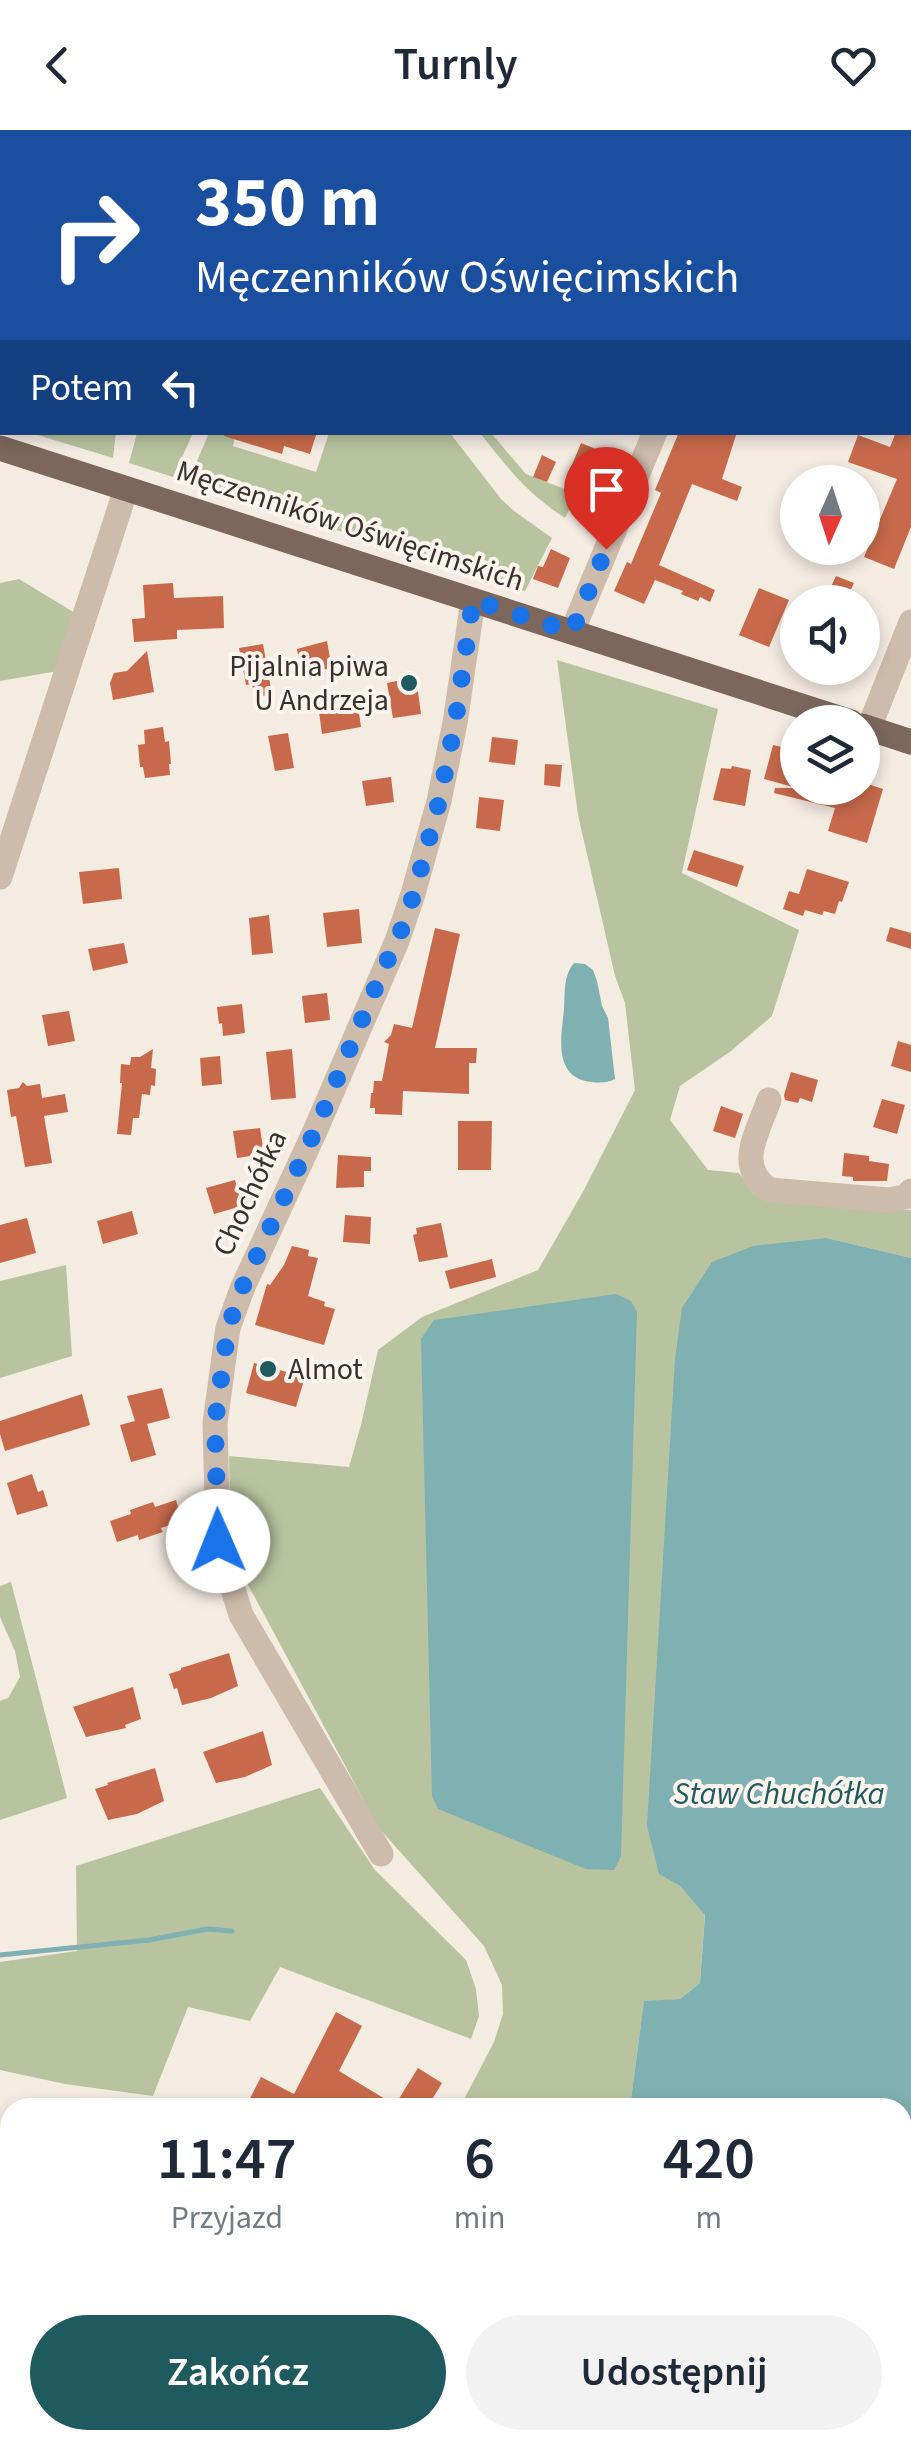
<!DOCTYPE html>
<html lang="pl">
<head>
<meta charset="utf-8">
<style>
	:root { --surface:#fff; --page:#f2f2f3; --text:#1f2937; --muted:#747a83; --accent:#1f5a5e }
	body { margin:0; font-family:"Source Sans 3",sans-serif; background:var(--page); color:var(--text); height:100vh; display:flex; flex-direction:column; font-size:38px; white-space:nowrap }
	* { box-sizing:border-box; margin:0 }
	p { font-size:32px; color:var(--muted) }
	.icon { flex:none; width:55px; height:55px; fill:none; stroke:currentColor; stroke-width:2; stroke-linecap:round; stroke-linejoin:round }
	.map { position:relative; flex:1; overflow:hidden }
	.drawer { position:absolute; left:0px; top:1968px; width:912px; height:352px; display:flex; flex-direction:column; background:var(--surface); border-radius:30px 30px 0 0; box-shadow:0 5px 15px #0003 }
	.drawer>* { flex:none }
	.banner { position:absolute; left:0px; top:0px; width:912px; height:305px; box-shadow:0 5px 15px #0003; background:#1a4fa0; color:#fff; overflow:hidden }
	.needle { width:65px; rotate:183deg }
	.fabs { position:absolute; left:780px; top:335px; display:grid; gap:20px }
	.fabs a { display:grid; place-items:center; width:100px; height:100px; border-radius:50%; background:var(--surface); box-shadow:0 5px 15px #0003; font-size:50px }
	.pin { position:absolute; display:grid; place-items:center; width:85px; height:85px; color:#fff; margin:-102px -42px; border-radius:50% 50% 50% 0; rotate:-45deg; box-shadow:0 0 10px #0007 }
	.pin .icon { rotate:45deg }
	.me { position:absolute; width:110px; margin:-55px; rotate:359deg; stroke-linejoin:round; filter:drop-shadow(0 0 8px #0008) }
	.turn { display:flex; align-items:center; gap:35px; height:210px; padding:0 30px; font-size:45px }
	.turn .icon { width:130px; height:130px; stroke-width:2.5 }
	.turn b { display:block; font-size:70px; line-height:85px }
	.then { display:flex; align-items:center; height:95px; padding:0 30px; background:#0003; gap:20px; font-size:38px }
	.eta { display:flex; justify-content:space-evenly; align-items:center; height:170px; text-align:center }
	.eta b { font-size:60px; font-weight:600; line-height:70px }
	.primary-button { display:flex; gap:20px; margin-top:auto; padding:20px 30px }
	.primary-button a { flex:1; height:115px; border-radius:60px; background:var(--accent); color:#fff; font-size:40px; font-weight:600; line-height:115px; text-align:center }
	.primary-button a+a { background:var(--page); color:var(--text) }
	header { display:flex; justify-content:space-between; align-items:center; height:130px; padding:0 30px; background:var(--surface); font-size:45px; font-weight:600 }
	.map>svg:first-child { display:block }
	.green { fill:#b8c4a0 }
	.water { fill:#7fb0b2 }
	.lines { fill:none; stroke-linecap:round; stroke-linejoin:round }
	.stream { stroke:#7fb0b2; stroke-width:5 }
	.building { fill:#c8694b }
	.minor { stroke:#cdbbac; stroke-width:25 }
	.major { stroke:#7d675c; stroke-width:25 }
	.route { stroke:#1a73e8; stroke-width:18; stroke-dasharray:0 32.4 }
	.poi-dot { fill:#1f5a5e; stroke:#fbf5ee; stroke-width:4 }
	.labels { text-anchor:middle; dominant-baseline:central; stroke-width:8; stroke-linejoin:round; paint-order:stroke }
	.street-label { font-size:30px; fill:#3b302b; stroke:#fbf5ee }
	.poi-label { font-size:30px; fill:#3b302b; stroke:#fbf5ee; text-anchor:end }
	.water-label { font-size:32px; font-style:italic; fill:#1f5a5e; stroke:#fbf5ee }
</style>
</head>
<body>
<header><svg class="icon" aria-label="back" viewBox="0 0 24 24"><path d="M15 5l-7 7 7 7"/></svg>Turnly<svg class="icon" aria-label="heart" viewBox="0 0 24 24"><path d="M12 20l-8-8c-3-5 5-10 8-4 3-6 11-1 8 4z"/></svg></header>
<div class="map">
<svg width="911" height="2319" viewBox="0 0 911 2319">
	<rect width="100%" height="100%" fill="#f4ebe1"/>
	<path class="green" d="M31 303H116L113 328Z
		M137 303H193L173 347 129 333Z
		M209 303H236L233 316 316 342 329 303H450L501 369 514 381 552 408 525 461 188 352Z
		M480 303H491L526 344 577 364 565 388C526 363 508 338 480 303Z
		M19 449 75 483 58 541 0 551V453Z
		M557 530 718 579 682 743 799 800 772 886 731 921 680 956 670 990 708 1040 739 1043 754 1064 783 1072 911 1080V1128L827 1108 659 1743 680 1756 705 1784 700 1853 680 1869 644 1872 630 1977H460L494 1912 503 1884 502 1855 484 1816 378 1697 231 1423 229 1326 349 1337 361 1295 378 1220 422 1187 538 1140 584 1060 635 960 625 873 615 846 578 685Z
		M66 1135 72 1226 0 1248V1151Z
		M11 1452 67 1668 0 1690V1571L8 1568 20 1547 15 1521 0 1487V1456Z
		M320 1658 375 1740 466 1830 476 1859 479 1886 471 1909 280 1837 250 1891 188 1877 153 1966 65 1954 0 1940V1832L77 1821 76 1736Z
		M903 2237 911 2238V2319H383V2310H902Z"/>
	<path class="water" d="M574 833 585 834 593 840 597 851 602 876 608 888 615 949C607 953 601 953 591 952 553 947 561 908 564 880 565 864 563 846 574 833Z
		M827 1108 911 1128V2238L902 2237V1978L630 1977 644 1871 680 1869 700 1853 705 1785 680 1756 659 1744 647 1696 675 1229 682 1178 712 1132 753 1116Z
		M616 1164 631 1171 637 1182 621 1726 614 1740 586 1739 438 1679 432 1666 421 1209 434 1190Z"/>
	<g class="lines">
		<path class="stream" d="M0 1825 149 1810 207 1799 232 1801"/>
	</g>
	<path class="building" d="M224 302H317L310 324 284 316 282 324 224 306Z
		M679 302H737L722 349 742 357 737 371 692 354 659 435 715 460 710 472 700 467 698 471 681 464 683 461 655 450 644 474 614 461 627 432 631 434 661 363 655 360Z
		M896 302H911V397L894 439 864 427 897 349 848 332 858 305 890 317Z
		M581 313 611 325 598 357 568 345Z
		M542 325 556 332 547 352 533 347Z
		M551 419 570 428 558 458 533 449 538 436 543 437Z
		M836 446 854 453 845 472H824Z
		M173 453 174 468 223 466 224 498 177 500V509L134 512 132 489 145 488 143 455Z
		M759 458 789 470 769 517 739 505Z
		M327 511 330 528 327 529 328 539 301 542 297 519Z
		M263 514 272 564 255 568 252 554 246 555 239 518Z
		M147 521 154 562 113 570 110 553 114 543 127 541Z
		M416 547 421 584 393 588 387 553Z
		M358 576 361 597 322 604 319 582Z
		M794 591 798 592V658H862V652L883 659 867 713 828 701 835 678 774 663 775 658H797L764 649 773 615 786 618Z
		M163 597 165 612 169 611 171 634H169L170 645 145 648 143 637H140L138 615 145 614 144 600Z
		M288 603 294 638 275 641 268 606Z
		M492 607 518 610 515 635 489 632Z
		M545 634 562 635 560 657 544 655Z
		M732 636 751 640 745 676 713 670 721 638 731 639Z
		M391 647 394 672 366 676 362 651Z
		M479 667 504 670 500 701 476 698Z
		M694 720 744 736 737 757 687 740Z
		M119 738 122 769 83 774 79 742Z
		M807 739 849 752 842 772 839 771 835 784 824 781 822 785 805 780 803 786 783 779 789 761 799 764Z
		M359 779 362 813 327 817 323 783Z
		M269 785 273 823 252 825 249 788Z
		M890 797 911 803V819L886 811Z
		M435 798 460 804 435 918H477L476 933H469V964L403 961 402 985 375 984V978H370L371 963H373L374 951H382L389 914 384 912 391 905 394 894 412 898Z
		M124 813 128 833 93 841 88 819Z
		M327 863 330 890 305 893 302 866Z
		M242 874 245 903 223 906 222 893 219 894 217 877Z
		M69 881 75 911 48 916 42 885Z
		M898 911 911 915V942L891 936Z
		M153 919 151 938 156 939 155 956 151 955 150 965 142 964 139 988H133L131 1005 117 1004 122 953H120L121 934 130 935 131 927H140Z
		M292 919 296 968 271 970 266 922Z
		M220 926 222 954 202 956 200 928Z
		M791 942 818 950 812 972 800 968 798 973 785 970 784 965Z
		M23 952 27 956 40 954 42 968 65 964 68 982 44 986 52 1033 25 1037 16 986 11 987 7 960 19 958Z
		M882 969 905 975 897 1004 873 997Z
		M721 976 743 984 735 1008 713 1001Z
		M458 991H492L491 1040H458Z
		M260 998 264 1024 237 1028 233 1001Z
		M844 1023 869 1026V1031L889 1034 887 1051H853V1047L842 1046Z
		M338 1025 371 1027V1041H364V1057L336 1058Z
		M235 1050 242 1076 214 1084 206 1058Z
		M132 1081 138 1104 103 1114 97 1091Z
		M345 1085 371 1087 370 1114 343 1112Z
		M27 1088 36 1123 0 1133V1095Z
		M441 1093 448 1127 419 1132 413 1105 417 1104 416 1098Z
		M292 1116 309 1120 308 1126 318 1128 308 1166 325 1172 324 1176 335 1179 324 1215 255 1195 267 1154 270 1155 284 1135Z
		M492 1129 496 1147 450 1159 445 1141Z
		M254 1233 305 1247 296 1277 246 1263Z
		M162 1258 170 1288 147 1294 156 1325 131 1332 120 1295 135 1291 127 1266Z
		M82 1264 90 1295 5 1321 0 1304V1291Z
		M32 1344 38 1362 43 1360 48 1376 17 1385 7 1353Z
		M176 1370 182 1391 161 1398 163 1402 139 1410 138 1405 117 1412 110 1391 131 1384 130 1380 153 1372 155 1377Z
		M229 1523 238 1556 211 1568 182 1575 177 1558 174 1559 169 1544 181 1540V1538Z
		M133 1557 141 1589 125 1595 126 1598 86 1607 73 1577Z
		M263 1601 272 1635 245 1647 216 1653 203 1622Z
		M155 1638 164 1671 137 1684 108 1690 95 1659 108 1655 107 1653Z
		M336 1882 362 1896 339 1941 395 1975 418 1938 442 1953 427 1978H351L333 1968 328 1978H245L261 1947 294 1964Z"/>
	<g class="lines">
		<path class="minor" d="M897 0 904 2
			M778 2 779 0
			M572 502 655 302
			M869 598 911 492
			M0 747 126 359
			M769 970C758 1002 734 1038 770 1060L889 1070 909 1066 911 1061
			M381 1724 241 1485 218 1411 215 1293 228 1198 242 1159 315 1001 397 811 413 764 439 671 455 593 473 470"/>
		<path class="major" d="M0 318 851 592
			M862 596 911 612"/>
	</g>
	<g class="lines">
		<path class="route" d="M218 1411 215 1293 228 1198 242 1158 315 1001 385 835 397 812 414 764 439 672 455 594 473 470 572 502 606 419"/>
	</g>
	<g class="poi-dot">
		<circle cx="409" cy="553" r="10"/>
		<circle cx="268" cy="1239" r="10"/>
	</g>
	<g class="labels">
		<g class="street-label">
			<text transform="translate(350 396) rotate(18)">Męczenników Oświęcimskich</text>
			<text transform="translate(250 1063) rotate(-65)">Chochółka</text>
		</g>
		<g class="poi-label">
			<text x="389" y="536">Pijalnia piwa<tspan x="389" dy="34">U Andrzeja</tspan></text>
			<text x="288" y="1239" text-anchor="start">Almot</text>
		</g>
		<g class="water-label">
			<text x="779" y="1664">Staw Chuchółka</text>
		</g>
	</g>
</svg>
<div class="fabs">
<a><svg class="needle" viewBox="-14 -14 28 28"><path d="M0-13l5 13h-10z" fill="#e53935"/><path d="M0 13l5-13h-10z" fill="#747a83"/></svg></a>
<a><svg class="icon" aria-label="sound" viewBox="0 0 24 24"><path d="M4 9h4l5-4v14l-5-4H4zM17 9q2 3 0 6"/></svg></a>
<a><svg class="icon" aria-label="layers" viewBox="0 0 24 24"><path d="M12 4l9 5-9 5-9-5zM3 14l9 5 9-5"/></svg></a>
</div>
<div class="pin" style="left:606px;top:419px;background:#d93025"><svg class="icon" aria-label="arrive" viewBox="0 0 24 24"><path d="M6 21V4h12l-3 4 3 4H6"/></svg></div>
<svg class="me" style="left:218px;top:1411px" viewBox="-20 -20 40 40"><circle r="19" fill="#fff"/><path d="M0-13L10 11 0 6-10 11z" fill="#1a73e8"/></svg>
<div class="banner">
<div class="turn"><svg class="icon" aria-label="right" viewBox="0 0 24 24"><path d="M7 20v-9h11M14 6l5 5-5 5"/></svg><div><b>350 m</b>Męczenników Oświęcimskich</div></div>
<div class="then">Potem<svg class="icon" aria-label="left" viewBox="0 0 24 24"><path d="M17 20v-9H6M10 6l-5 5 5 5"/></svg></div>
</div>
<section class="drawer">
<div class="eta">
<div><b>11:47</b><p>Przyjazd</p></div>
<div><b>6</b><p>min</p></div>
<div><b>420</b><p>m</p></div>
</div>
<div class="primary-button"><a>Zakończ</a><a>Udostępnij</a></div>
</section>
</div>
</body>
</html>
